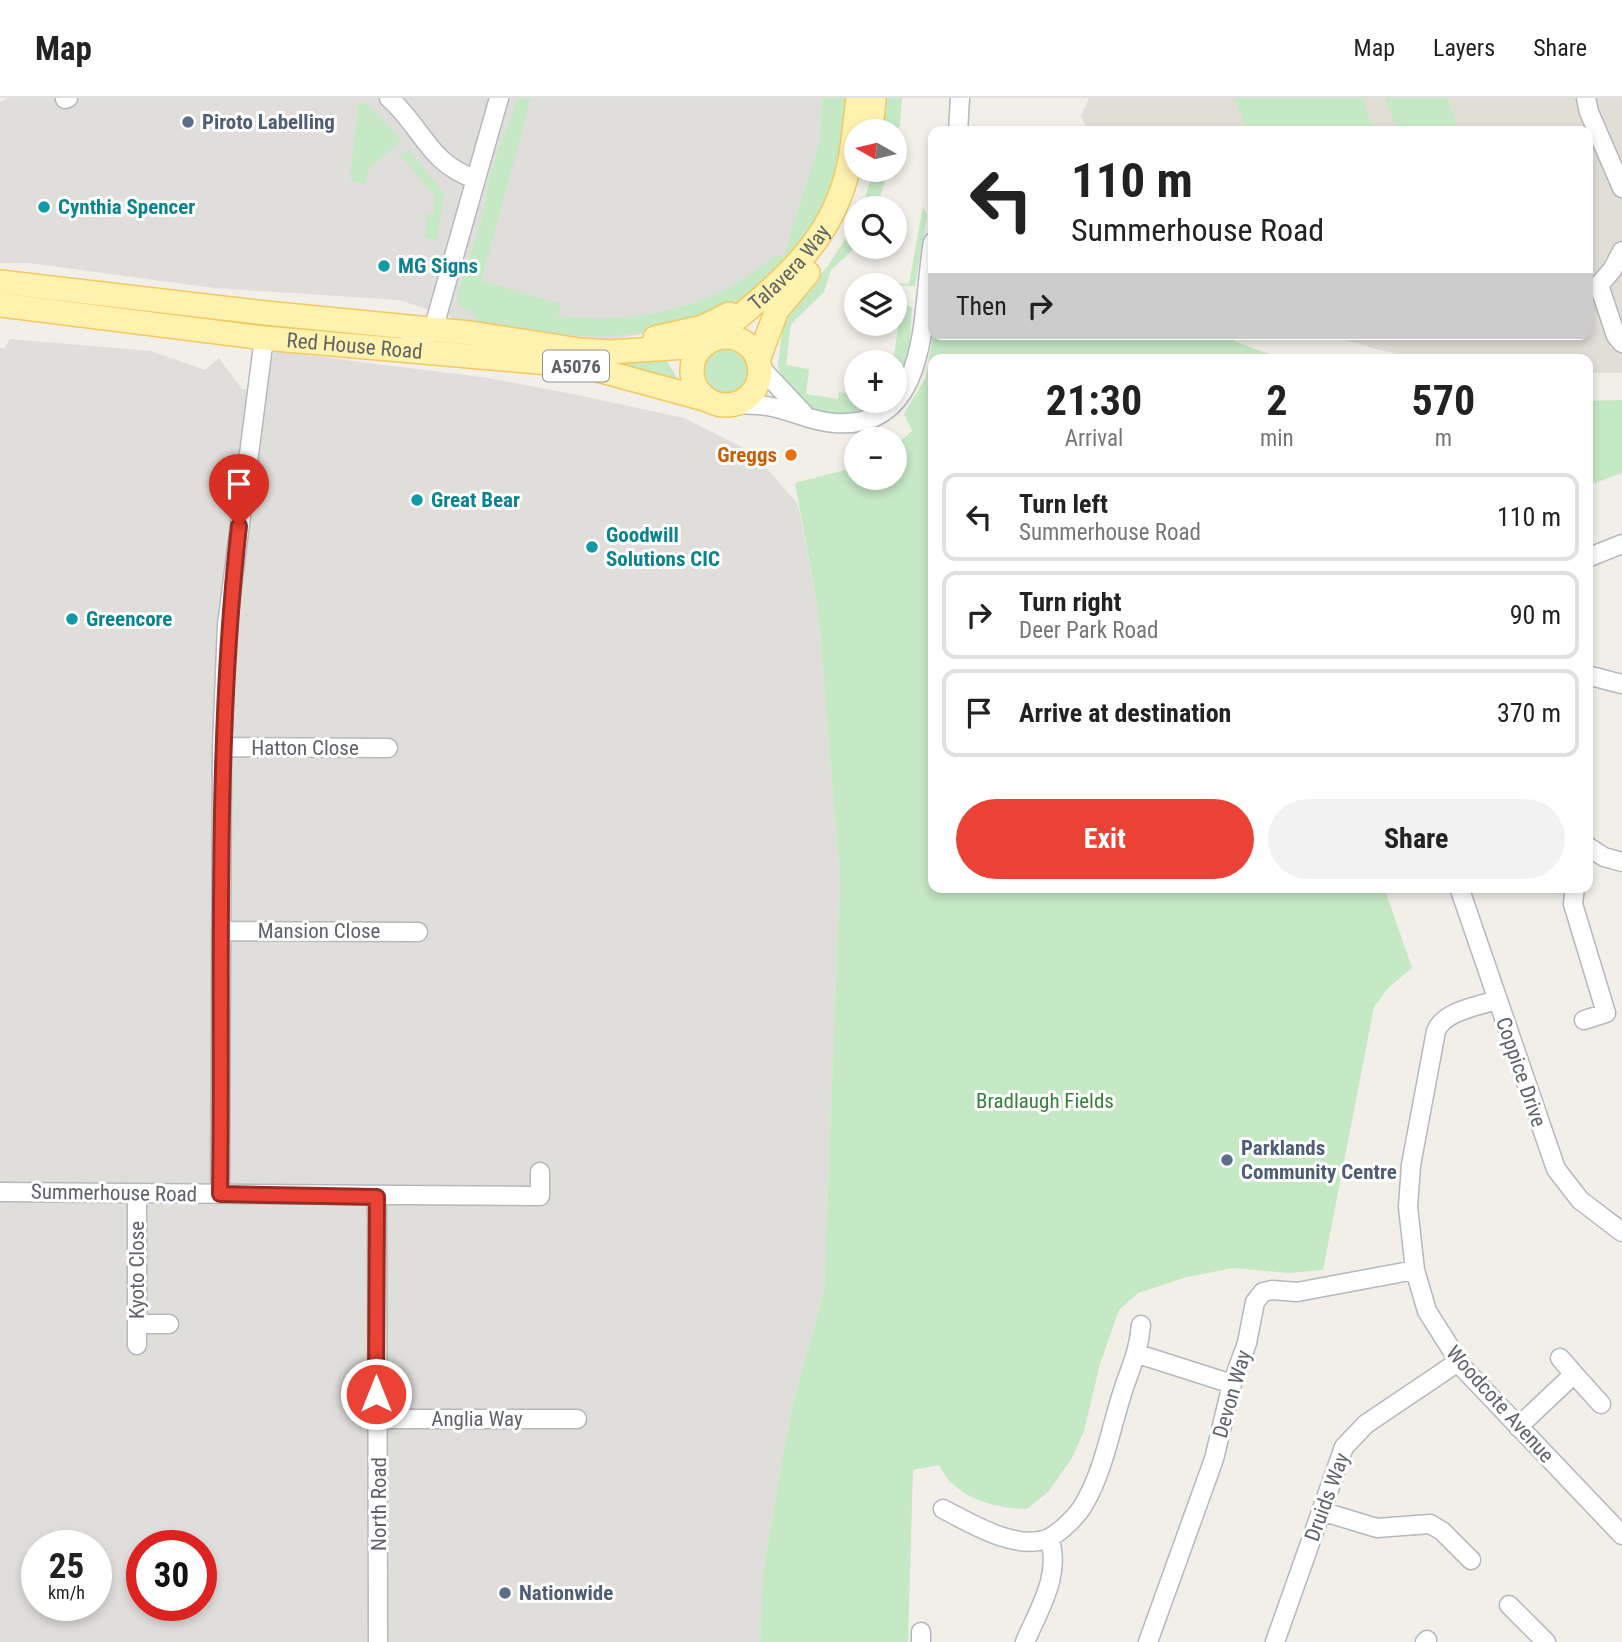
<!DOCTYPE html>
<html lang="en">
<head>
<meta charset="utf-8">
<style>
	:root { --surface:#fff; --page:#f2f2f2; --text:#222; --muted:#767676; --line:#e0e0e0; --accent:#ea4335 }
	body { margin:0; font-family:"Roboto Condensed",sans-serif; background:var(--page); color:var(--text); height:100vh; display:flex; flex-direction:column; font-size:26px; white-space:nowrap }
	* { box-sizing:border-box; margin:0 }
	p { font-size:23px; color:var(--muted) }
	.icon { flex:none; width:38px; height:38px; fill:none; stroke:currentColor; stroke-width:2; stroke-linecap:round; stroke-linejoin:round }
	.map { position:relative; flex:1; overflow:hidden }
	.details { position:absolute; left:928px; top:256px; width:665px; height:539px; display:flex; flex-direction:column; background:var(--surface); border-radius:14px; box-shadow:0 4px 10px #0003 }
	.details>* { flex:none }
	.top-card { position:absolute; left:928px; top:28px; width:665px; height:214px; border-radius:14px; box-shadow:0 4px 10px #0003; background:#fff; color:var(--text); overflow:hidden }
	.needle { width:46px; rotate:278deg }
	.buttons { position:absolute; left:844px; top:21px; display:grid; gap:14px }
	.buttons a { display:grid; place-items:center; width:63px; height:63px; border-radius:50%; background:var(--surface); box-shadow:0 4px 10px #0003; font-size:35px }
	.speed { position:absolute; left:21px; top:1432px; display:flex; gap:14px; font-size:35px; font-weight:700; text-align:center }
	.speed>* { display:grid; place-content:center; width:91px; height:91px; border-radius:50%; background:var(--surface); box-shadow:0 4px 10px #0003; line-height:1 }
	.speed small { font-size:18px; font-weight:400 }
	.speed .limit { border:10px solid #d22; background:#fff; color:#111 }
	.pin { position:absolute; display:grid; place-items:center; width:60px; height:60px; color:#fff; margin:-72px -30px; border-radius:50% 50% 50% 0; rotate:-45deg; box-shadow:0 0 7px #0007 }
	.pin .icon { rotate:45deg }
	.me { position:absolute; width:77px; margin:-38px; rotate:0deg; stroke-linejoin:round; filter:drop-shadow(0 0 5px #0008) }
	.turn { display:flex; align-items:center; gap:24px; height:147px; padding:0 28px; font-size:32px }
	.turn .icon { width:91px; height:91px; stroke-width:2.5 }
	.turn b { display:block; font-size:49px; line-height:60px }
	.then { display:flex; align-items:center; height:66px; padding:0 28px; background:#0003; gap:14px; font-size:26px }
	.eta { display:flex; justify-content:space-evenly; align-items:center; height:119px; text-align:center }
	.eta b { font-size:42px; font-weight:700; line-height:49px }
	.action { display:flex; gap:14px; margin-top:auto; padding:14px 28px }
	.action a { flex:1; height:80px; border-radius:42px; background:var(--accent); color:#fff; font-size:28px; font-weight:700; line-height:80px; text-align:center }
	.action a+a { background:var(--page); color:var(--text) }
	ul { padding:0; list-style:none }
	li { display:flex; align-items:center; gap:21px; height:88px; margin:0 14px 10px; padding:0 14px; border:4px solid var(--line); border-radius:14px }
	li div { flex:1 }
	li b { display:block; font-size:26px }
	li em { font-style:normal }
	header { display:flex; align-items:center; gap:42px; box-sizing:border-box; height:98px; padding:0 35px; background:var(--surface); border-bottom:2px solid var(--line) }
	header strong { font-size:33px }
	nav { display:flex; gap:38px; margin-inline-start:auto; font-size:24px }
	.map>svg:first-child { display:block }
	.industrial { fill:#e0deda; fill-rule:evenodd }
	.education { fill:#e1ded6 }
	.green { fill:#c5e8c5 }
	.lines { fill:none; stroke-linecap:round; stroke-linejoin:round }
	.minor-casing { stroke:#b5b8bc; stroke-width:21 }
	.major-casing { stroke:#f2c960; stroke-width:26 }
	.minor { stroke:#fff; stroke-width:18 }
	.major { stroke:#fff2af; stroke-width:23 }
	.route-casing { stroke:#982c22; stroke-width:18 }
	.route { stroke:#ea4335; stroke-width:12 }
	.service-dot { fill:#5c6f8a; stroke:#fff; stroke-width:2.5 }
	.culture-dot { fill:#0f9aa8; stroke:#fff; stroke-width:2.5 }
	.food-dot { fill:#e8710a; stroke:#fff; stroke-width:2.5 }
	.labels { text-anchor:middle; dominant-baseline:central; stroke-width:6; stroke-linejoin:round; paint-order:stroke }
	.shield { fill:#fff; stroke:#8f9295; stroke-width:2 }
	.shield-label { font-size:19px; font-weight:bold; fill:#5f6368 }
	.service-label { font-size:21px; font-weight:bold; fill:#4e5e75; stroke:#fff; text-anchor:start }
	.culture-label { font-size:21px; font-weight:bold; fill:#0d838f; stroke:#fff; text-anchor:start }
	.street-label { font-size:21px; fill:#5f6368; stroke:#fff }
	.food-label { font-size:21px; font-weight:bold; fill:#c56008; stroke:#fff; text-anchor:end }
	.park-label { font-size:21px; fill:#348238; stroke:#fff }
</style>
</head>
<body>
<header>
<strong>Map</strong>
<nav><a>Map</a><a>Layers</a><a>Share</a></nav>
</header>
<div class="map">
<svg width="1622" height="1544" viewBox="0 0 1622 1544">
	<rect width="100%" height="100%" fill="#f1efe8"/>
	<path class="industrial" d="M8 0H850L849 35 766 192 700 225 579 248 526 244 399 202 214 190 29 165H0V4Z
		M10 241 151 253 205 272 219 260 242 291 262 292 274 253 488 280 573 296 684 320 752 354 798 406 818 511 840 779 824 1193 791 1313 763 1474 760 1544H0V250H5ZM37 1447H96V1507H37ZM142 1447H201V1507H142Z"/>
	<path class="education" d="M1089 0H1622V275H1587V261H1424L1379 252 1327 236H1587V33H1088L1081 18Z"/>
	<path class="green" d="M518 0H531L481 183 561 206 558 218C614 225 676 217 726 191 743 183 759 169 775 158H784L820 43 822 0H850C846 28 845 68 835 94 801 187 693 238 600 238 552 238 505 228 457 228L451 220 476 227 477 217 459 209 457 199 485 109 490 75Z
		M885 0H902L900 27 894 41V33H881Z
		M1235 0H1362L1374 33H1247Z
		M1385 0H1447L1459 33H1398Z
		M359 4 366 5 402 42 369 71 365 86 350 82Z
		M408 51 444 95 437 142 425 140 427 116H434L435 98 401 58Z
		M873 72H888L877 110H862Z
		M923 108 927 117 915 188 888 187 890 180 892 185 909 186Z
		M856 124V149L831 172 824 194 791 226 786 267 809 271 806 296 838 301 839 294 856 296V303H884L863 315 843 318 821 315 809 310 781 281 778 267 784 217 828 168Z
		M902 203 912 210C909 244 913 262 894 292L893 264Z
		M933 236H1233L1234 243 1283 261H933V789H1384L1412 870 1388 890 1374 909 1323 1172 1289 1175 1233 1170 1187 1179 1138 1195 1119 1212 1100 1266 1084 1333 1072 1360 1048 1394 1027 1411C993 1410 955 1400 939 1367L913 1372 908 1544H760L763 1474 791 1313 824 1193 840 779 818 511 795 385 856 369V380H894V349L912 333 904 316 926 279Z
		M701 273a25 25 0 1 1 50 0a25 25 0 1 1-50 0Z
		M663 257 683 290 608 267 609 259Z
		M1622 302V375L1587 388V303Z"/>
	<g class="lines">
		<defs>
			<path id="minor" d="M389 0C423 30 428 65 475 81
				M1586 0 1589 14 1622 90
				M65 1 68 0
				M958 33 960 0
				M1622 153 1612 172 1599 187 1616 238 1622 245
				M401 250 418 246 433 232 499 0
				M759 268 804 316
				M734 306C746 307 760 306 772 309 793 313 813 324 835 325 933 332 921 209 933 144
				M1587 460 1622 446
				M1587 577 1622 586
				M222 649 388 650
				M1587 748 1604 759 1622 764
				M1459 789 1556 1071 1580 1102 1622 1134
				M1575 789 1573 806 1606 915 1584 922
				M221 833 418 834
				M1497 902C1478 908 1444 913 1436 933L1411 1067 1408 1109 1415 1172 1427 1213 1463 1270 1622 1437
				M0 1094 540 1098V1074
				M220 1096 222 649 227 527 264 240
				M377 1099 378 1544
				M137 1226H169
				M137 1247V1096
				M1138 1256 1232 1286
				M1574 1276 1601 1306
				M376 1321H577
				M1518 1329 1574 1276 1560 1260
				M943 1411C970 1425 1017 1454 1049 1440 1061 1434 1078 1417 1084 1406 1103 1374 1110 1334 1121 1299 1129 1271 1138 1259 1141 1227
				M1321 1413 1377 1430 1430 1426 1442 1433 1471 1462
				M1509 1507 1546 1544
				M921 1544V1534
				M1025 1544C1039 1511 1062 1476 1049 1440
				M1148 1544 1214 1361 1232 1286 1247 1245 1255 1204 1263 1194 1272 1192 1297 1194 1415 1172
				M1275 1544 1344 1349 1366 1326 1458 1264
				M1425 1544 1427 1542"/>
			<g id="major">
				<path d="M871 33 874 0"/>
				<path d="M0 184 266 215 470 235 580 252 609 254 703 248"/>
				<path id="s1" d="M0 207 264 240 583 268 708 302"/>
				<circle cx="726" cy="273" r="34"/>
				<path d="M655 240 703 229 729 216"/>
				<path id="s2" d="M711 242C760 201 815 162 839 100 852 69 854 33 858 0"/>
				<path d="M758 262 777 212 808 175"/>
			</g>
		</defs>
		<use href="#minor" class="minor-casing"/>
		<use href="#major" class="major-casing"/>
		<use href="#minor" class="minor"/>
		<use href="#major" class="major"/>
	</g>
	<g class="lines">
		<defs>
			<path id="route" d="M239 428C214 650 223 874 220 1096L377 1099 376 1296"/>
		</defs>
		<use href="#route" class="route-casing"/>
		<use href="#route" class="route"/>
	</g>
	<g class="service-dot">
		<circle cx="188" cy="24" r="7"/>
		<circle cx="1227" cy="1062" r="7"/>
		<circle cx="505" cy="1495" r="7"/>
	</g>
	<g class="culture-dot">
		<circle cx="44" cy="109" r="7"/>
		<circle cx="384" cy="168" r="7"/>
		<circle cx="417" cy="402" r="7"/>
		<circle cx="592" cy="449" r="7"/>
		<circle cx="72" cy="521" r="7"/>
	</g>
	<circle class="food-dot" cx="791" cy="357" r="7"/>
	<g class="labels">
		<rect class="shield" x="543" y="252.5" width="66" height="31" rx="5"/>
		<g class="shield-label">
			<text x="576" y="268">A5076</text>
		</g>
		<g class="service-label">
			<text x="202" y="24">Piroto Labelling</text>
			<text x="1241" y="1050">Parklands<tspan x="1241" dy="24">Community Centre</tspan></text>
			<text x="519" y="1495">Nationwide</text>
		</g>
		<g class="culture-label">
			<text x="58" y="109">Cynthia Spencer</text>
			<text x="398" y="168">MG Signs</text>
			<text x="431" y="402">Great Bear</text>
			<text x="606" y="437">Goodwill<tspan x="606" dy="24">Solutions CIC</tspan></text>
			<text x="86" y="521">Greencore</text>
		</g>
		<g class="street-label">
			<text stroke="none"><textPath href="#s2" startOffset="107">Talavera Way</textPath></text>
			<text stroke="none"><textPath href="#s1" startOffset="357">Red House Road</textPath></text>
			<text x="305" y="650">Hatton Close</text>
			<text x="319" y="833">Mansion Close</text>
			<text transform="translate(1521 974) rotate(71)">Coppice Drive</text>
			<text transform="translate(114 1095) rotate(1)">Summerhouse Road</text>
			<text transform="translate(137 1172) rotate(-90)">Kyoto Close</text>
			<text transform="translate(1232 1296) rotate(-74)">Devon Way</text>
			<text transform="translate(1500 1306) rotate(48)">Woodcote Avenue</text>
			<text x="477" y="1321">Anglia Way</text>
			<text transform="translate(1327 1399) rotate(-70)">Druids Way</text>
			<text transform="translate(379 1406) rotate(-90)">North Road</text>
		</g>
		<g class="food-label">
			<text x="777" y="357">Greggs</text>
		</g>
		<g class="park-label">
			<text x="1045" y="1003">Bradlaugh Fields</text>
		</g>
	</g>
</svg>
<div class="buttons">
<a><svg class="needle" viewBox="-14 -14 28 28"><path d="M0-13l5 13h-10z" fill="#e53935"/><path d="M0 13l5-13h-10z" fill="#767676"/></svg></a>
<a><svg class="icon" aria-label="search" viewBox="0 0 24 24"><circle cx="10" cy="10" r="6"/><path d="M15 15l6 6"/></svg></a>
<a><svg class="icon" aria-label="layers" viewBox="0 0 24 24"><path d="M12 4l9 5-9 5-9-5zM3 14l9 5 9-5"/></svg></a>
<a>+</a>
<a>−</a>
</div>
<div class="speed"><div>25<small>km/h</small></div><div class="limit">30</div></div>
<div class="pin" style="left:239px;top:428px;background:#d93025"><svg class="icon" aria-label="arrive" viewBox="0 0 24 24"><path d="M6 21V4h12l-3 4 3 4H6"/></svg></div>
<svg class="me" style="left:376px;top:1296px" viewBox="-20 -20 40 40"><circle r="17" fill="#ea4335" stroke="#fff" stroke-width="3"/><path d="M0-11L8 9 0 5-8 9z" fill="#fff"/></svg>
<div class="top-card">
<div class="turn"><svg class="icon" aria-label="left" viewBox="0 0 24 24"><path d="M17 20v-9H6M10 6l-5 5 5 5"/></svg><div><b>110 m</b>Summerhouse Road</div></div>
<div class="then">Then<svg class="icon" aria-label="right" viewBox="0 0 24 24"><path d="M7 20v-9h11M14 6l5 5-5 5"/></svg></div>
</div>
<section class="details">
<div class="eta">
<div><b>21:30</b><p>Arrival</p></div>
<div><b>2</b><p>min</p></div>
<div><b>570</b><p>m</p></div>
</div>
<ul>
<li><svg class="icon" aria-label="left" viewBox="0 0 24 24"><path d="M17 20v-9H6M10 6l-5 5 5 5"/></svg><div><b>Turn left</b><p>Summerhouse Road</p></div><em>110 m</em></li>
<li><svg class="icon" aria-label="right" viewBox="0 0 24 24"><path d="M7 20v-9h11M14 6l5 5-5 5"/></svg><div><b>Turn right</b><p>Deer Park Road</p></div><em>90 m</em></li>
<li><svg class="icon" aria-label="arrive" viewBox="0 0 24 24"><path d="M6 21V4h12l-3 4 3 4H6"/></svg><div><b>Arrive at destination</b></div><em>370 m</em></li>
</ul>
<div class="action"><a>Exit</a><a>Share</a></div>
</section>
</div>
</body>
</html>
